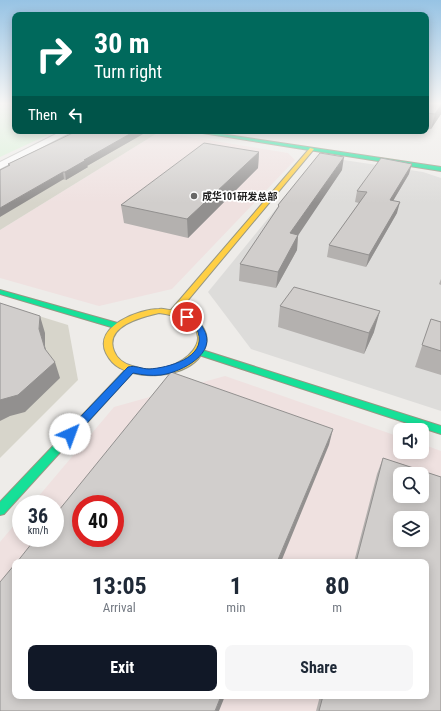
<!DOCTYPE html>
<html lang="en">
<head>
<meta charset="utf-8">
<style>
	:root { --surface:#fff; --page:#f6f6f7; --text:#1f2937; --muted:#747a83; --accent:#111827 }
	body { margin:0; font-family:"Roboto Condensed","Noto Sans SC",sans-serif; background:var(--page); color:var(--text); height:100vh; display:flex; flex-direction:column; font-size:15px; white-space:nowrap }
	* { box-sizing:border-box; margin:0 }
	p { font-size:13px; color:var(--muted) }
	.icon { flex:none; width:22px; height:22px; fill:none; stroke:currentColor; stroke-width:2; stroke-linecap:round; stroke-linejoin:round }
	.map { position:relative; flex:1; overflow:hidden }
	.panel { position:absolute; left:12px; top:559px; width:417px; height:140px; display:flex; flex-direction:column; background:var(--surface); border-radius:8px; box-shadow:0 2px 10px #0003 }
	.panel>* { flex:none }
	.hud { position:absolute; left:12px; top:12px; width:417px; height:122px; border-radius:8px; box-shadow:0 2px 10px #0003; background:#00695c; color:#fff; overflow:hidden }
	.controls { position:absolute; left:393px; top:423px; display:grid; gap:8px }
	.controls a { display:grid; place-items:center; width:36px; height:36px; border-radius:8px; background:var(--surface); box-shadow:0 2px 10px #0003; font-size:20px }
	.speed { position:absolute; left:12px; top:495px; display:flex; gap:8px; font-size:20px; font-weight:700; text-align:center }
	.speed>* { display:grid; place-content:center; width:52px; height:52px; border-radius:50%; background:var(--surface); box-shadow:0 2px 10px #0003; line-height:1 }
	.speed small { font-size:10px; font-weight:400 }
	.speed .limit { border:6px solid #d22; background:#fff; color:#111 }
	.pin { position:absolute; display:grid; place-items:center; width:34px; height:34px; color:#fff; margin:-17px; border:2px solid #fff; border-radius:50%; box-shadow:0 1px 4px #0007 }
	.me { position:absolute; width:44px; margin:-22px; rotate:43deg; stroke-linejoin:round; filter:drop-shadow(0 0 3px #0008) }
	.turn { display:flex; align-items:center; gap:14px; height:84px; padding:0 16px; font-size:18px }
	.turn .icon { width:52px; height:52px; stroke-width:2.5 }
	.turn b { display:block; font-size:28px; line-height:34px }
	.then { display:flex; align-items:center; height:38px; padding:0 16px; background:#0003; gap:8px; font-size:15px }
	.eta { display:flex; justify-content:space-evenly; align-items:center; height:68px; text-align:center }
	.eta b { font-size:24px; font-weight:700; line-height:28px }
	.button { display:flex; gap:8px; margin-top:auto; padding:8px 16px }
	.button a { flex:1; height:46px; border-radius:8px; background:var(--accent); color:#fff; font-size:16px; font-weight:700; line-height:46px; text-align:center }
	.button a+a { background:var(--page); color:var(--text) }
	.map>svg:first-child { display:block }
	.residential { fill:#dddcda }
	.commercial { fill:#efe1e0; fill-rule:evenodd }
	.construction { fill:#d7d5cb }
	.park { fill:#d9f2d8 }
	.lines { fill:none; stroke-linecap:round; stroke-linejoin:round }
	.street-casing { stroke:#c5c4c3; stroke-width:2 }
	.fast-casing { stroke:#969682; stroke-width:2 }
	.slow-casing { stroke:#969682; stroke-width:2 }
	.jam-casing { stroke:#969682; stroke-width:2 }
	.street { fill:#fcfcfc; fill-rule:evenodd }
	.fast { fill:#16e098; fill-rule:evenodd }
	.slow { fill:#ffcf43; fill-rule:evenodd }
	.jam { fill:#f24e42; fill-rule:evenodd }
	.wall { fill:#b4b1af; fill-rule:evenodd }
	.shaded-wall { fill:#92908f }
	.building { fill:#d1cecc; stroke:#92908f; fill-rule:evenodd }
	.route { fill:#1a73e8; stroke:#114b97 }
	.poi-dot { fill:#686766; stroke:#fff; stroke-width:1.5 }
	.labels { text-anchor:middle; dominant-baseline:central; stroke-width:3.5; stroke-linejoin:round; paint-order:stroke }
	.far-poi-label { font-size:10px; font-weight:bold; fill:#202020; stroke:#fff; text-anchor:start }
</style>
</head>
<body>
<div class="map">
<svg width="441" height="711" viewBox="0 0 441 711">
	<rect width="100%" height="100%" fill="#eeece9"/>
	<path class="residential" d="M337 159 423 172 441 178V411L251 349 208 292 316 160Z"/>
	<path class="commercial" d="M159 132 288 153 295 160 172 289 99 306 0 278V230Z
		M225 376 400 437V452H422V444L441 451V711H0V542L21 517V538H55V504H32L114 407ZM400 474H422V496H400ZM81 504H115V538H81ZM400 518H422V540H400ZM15 562H426V696H15Z"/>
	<path class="construction" d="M85 131H150L159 132 0 230V176Z
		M0 304 68 325 78 380 0 458Z"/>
	<path class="park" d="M0 104 15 106V131H56L0 157Z"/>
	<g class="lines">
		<defs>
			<path id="street" d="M62 131H73L0 169V162Z"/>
			<path id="fast" d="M190 131H201L441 167V171Z
				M0 290 121 324 122 326 118 329 0 294Z
				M199 349 441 426V434L196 354 195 352 196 350Z
				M131 366 134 367 136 369 134 371 4 514 0 515V502L128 367Z"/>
			<path id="slow" d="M310 148 314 149 178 312C202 318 217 337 198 359 181 377 141 380 120 368 114 365 109 359 106 353 93 326 140 309 159 309 163 308 167 310 171 310ZM159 313C238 324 180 384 132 366 125 364 117 359 114 351 104 326 142 317 159 313Z"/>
			<path id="jam" d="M12 103H15V104H13Z"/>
		</defs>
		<use href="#street" class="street-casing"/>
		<use href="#fast" class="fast-casing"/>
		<use href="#slow" class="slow-casing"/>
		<use href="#jam" class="jam-casing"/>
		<use href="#street" class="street"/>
		<use href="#fast" class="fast"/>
		<use href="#slow" class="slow"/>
		<use href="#jam" class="jam"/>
	</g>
	<path class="wall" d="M426 103H441V114L431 129 426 128Z
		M143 134 87 166 88 167 66 180 8 166V164Z
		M259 152 258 168 188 238 124 223 121 205Z
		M342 170 298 234 297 250 276 288 239 281 240 264 278 208V205Z
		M409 174 393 201 397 213 366 267 327 257 329 245 359 203 355 202 357 191Z
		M441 279V285L439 284Z
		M280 306 374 332 364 354 278 327Z
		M431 319 441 322V375L415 367Z
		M383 458 441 477V711H316L320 696H426V562H354L377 474ZM400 474H422V496H400ZM400 518H422V540H400Z"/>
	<path class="shaded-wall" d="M441 105V114L431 129 435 114Z
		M135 131H142L143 134 87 166 88 167 66 180 65 172 84 160Z
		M259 152 258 168 188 238 187 219Z
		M344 157 342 170 289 249 290 233Z
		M412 164 409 174 387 211 390 200Z
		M63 172 64 179 0 217V208Z
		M400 202 397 213 366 267 369 255Z
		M298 235 297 250 276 288 278 272Z
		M380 311 374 332 364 354 369 333Z
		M40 316 45 333V346L50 366 39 329Z
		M55 362 60 378 25 412 10 416 0 421V400Z
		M333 429 329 445 281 562H277Z
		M221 696H225L219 711H215Z"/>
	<path class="building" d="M426 103H441V105L435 114 426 113Z
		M77 131H135L84 160H86L65 172H63L0 208V170L10 165 8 164Z
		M204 143 259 152 187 219 121 205Z
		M320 153 344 157 290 233 298 235 278 272 240 264 279 206 278 205Z
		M381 158 412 164 390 200 400 202 369 255 329 245 367 192 357 191Z
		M294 287 380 311 369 333 280 306Z
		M0 303 40 316 39 329 45 349 55 362 18 395 0 400Z
		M431 319 441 322V351L422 345Z
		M171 372 333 429 277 562H17L36 538H55V515ZM81 504H115V538H81Z
		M383 458 441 477V711H319L323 696H426V562H356ZM400 474H422V496H400ZM400 518H422V540H400Z
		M15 564V696H221L215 711H0V582Z"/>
	<linearGradient id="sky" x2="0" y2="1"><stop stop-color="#97c3e4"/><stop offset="0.51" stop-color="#f7f6f5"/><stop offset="1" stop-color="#f7f6f5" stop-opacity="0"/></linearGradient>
	<rect width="441" height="203" fill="url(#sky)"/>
	<path class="route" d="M187 314C194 316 200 322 203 328 219 353 182 372 161 375 151 376 143 375 133 373L74 437 70 439 67 437 65 434 67 431 128 367C135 365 142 369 149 369 167 368 207 358 198 332 195 325 187 322 183 317Z"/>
	<circle class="poi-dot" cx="194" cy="196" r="4"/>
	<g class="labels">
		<g class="far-poi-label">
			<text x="202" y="196">成华101研发总部</text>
		</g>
	</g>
</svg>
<div class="controls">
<a><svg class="icon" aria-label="sound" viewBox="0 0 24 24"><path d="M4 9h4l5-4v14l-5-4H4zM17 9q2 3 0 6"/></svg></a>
<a><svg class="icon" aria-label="search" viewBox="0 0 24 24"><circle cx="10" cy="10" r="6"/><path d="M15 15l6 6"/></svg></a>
<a><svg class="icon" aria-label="layers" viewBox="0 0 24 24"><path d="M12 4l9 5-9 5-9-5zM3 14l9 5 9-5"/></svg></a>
</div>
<div class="speed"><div>36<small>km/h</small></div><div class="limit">40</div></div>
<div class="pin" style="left:187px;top:317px;background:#d93025"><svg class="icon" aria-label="arrive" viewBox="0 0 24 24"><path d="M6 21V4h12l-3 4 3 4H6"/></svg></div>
<svg class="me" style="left:70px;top:434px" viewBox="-20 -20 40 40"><circle r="19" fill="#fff"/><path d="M0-13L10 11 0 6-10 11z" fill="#1a73e8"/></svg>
<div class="hud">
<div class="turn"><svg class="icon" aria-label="right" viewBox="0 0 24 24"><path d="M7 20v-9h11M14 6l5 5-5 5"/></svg><div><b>30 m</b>Turn right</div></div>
<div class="then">Then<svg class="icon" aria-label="left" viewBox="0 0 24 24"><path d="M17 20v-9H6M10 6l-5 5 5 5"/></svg></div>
</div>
<section class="panel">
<div class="eta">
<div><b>13:05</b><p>Arrival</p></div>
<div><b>1</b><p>min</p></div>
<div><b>80</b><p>m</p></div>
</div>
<div class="button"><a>Exit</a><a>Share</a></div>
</section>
</div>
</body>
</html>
